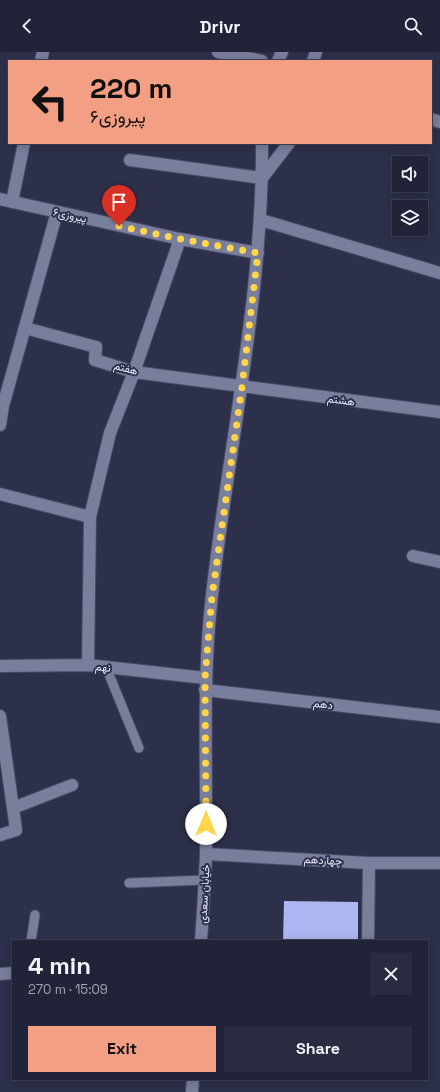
<!DOCTYPE html>
<html lang="en">
<head>
<meta charset="utf-8">
<style>
	:root { --surface:#212438; --page:#292c40; --text:#f1f3f6; --muted:#a2a4ae; --line:#3e4153; --accent:#f39f84 }
	body { margin:0; font-family:"Space Grotesk",Vazirmatn,sans-serif; background:var(--page); color:var(--text); height:100vh; display:flex; flex-direction:column; font-size:15px; white-space:nowrap }
	* { box-sizing:border-box; margin:0 }
	p { font-size:13px; color:var(--muted) }
	.icon { flex:none; width:22px; height:22px; fill:none; stroke:currentColor; stroke-width:2; stroke-linecap:round; stroke-linejoin:round }
	.map { position:relative; flex:1; overflow:hidden }
	.details { position:absolute; left:12px; top:888px; width:416px; height:140px; display:flex; flex-direction:column; background:var(--surface); border-radius:0px; box-shadow:0 2px 10px #0003,0 0 0 1px var(--line) }
	.details>* { flex:none }
	.guide { position:absolute; left:8px; top:8px; width:424px; height:84px; border-radius:0px; box-shadow:0 2px 10px #0003,0 0 0 1px var(--line); background:#f39f84; color:#111; overflow:hidden }
	.controls { position:absolute; left:392px; top:104px; display:grid; gap:8px }
	.controls a { display:grid; place-items:center; width:36px; height:36px; border-radius:0px; background:var(--surface); box-shadow:0 2px 10px #0003,0 0 0 1px var(--line); font-size:20px }
	.pin { position:absolute; display:grid; place-items:center; width:34px; height:34px; color:#fff; margin:-41px -17px; border-radius:50% 50% 50% 0; rotate:-45deg; box-shadow:0 0 4px #0007 }
	.pin .icon { rotate:45deg }
	.me { position:absolute; width:44px; margin:-22px; rotate:0deg; stroke-linejoin:round; filter:drop-shadow(0 0 3px #0008) }
	.turn { display:flex; align-items:center; gap:14px; height:84px; padding:0 16px; font-size:18px }
	.turn .icon { width:52px; height:52px; stroke-width:2.5 }
	.turn b { display:block; font-size:28px; line-height:34px }
	.round { display:grid; place-items:center; flex:none; width:42px; height:42px; border-radius:0px; background:var(--page) }
	.overview { display:flex; align-items:center; justify-content:space-between; height:68px; padding:0 16px }
	h1 { font-size:24px; font-weight:700; line-height:30px }
	.primary-button { display:flex; gap:8px; margin-top:auto; padding:8px 16px }
	.primary-button a { flex:1; height:46px; border-radius:0px; background:var(--accent); color:#111; font-size:16px; font-weight:700; line-height:46px; text-align:center }
	.primary-button a+a { background:var(--page); color:var(--text) }
	header { display:flex; justify-content:space-between; align-items:center; height:52px; padding:0 16px; background:var(--surface); font-size:18px; font-weight:700 }
	.map>svg:first-child { display:block }
	.building { fill:#adb6f1 }
	.lines { fill:none; stroke-linecap:round; stroke-linejoin:round }
	.lane-casing { stroke:#484b62; stroke-width:11 }
	.street-casing { stroke:#484b62; stroke-width:14 }
	.secondary-casing { stroke:#484b62; stroke-width:14 }
	.lane { stroke:#787e9c; stroke-width:9 }
	.street { stroke:#787e9c; stroke-width:12 }
	.secondary { stroke:#787e9c; stroke-width:12 }
	.route { stroke:#ffd54a; stroke-width:7; stroke-dasharray:0 12.6 }
	.labels { text-anchor:middle; dominant-baseline:central; stroke-width:4; stroke-linejoin:round; paint-order:stroke }
	.street-label { font-size:11px; fill:#eaedff; stroke:#2c304a }
</style>
</head>
<body>
<header><svg class="icon" aria-label="back" viewBox="0 0 24 24"><path d="M15 5l-7 7 7 7"/></svg>Drivr<svg class="icon" aria-label="search" viewBox="0 0 24 24"><circle cx="10" cy="10" r="6"/><path d="M15 15l6 6"/></svg></header>
<div class="map">
<svg width="440" height="1040" viewBox="0 0 440 1040">
	<rect width="100%" height="100%" fill="#2c304a"/>
	<path class="building" d="M284 849 358 850V889H283Z"/>
	<g class="lines">
		<defs>
			<path id="lane" d="M106 615 139 696
				M129 831 205 828
				M31 889 35 863"/>
			<path id="street" d="M218 0 262 9
				M41 9 43 0
				M431 67 440 70
				M130 108 262 126
				M12 150 24 91
				M261 168 440 221
				M25 276 96 295 95 308 134 320 440 360
				M0 373 3 354 57 160
				M0 442 90 465
				M413 504 440 510
				M88 613 90 465 110 381 134 320 180 187
				M0 614 88 613 205 626
				M205 638 440 665
				M0 664 13 756
				M0 783 16 778 13 756 72 733
				M206 802 369 811H440
				M368 889 369 811
				M0 922 13 921"/>
			<path id="secondary" d="M278 9 282 0
				M313 9 316 0
				M262 126 289 91
				M0 147 180 187 258 201
				M201 889C203 860 205 830 206 800 207 715 202 629 212 543 229 392 263 243 262 91
				M192 1040 193 1027"/>
		</defs>
		<use href="#lane" class="lane-casing"/>
		<use href="#street" class="street-casing"/>
		<use href="#secondary" class="secondary-casing"/>
		<use href="#lane" class="lane"/>
		<use href="#street" class="street"/>
		<use href="#secondary" class="secondary"/>
	</g>
	<g class="lines">
		<path class="route" d="M119 174 180 187 258 201 242 335 212 544 205 626 206 772"/>
	</g>
	<g class="labels">
		<g class="street-label">
			<text transform="translate(70 163) rotate(12)">پیروزی۶</text>
			<text transform="translate(126 316) rotate(15)">هفتم</text>
			<text transform="translate(341 348) rotate(7)">هشتم</text>
			<text transform="translate(103 615) rotate(6)">نهم</text>
			<text transform="translate(323 652) rotate(7)">دهم</text>
			<text transform="translate(323 808) rotate(3)">چهاردهم</text>
			<text transform="translate(204 842) rotate(-87)">خیابان سعدی</text>
		</g>
	</g>
</svg>
<div class="controls">
<a><svg class="icon" aria-label="sound" viewBox="0 0 24 24"><path d="M4 9h4l5-4v14l-5-4H4zM17 9q2 3 0 6"/></svg></a>
<a><svg class="icon" aria-label="layers" viewBox="0 0 24 24"><path d="M12 4l9 5-9 5-9-5zM3 14l9 5 9-5"/></svg></a>
</div>
<div class="pin" style="left:119px;top:174px;background:#d93025"><svg class="icon" aria-label="arrive" viewBox="0 0 24 24"><path d="M6 21V4h12l-3 4 3 4H6"/></svg></div>
<svg class="me" style="left:206px;top:772px" viewBox="-20 -20 40 40"><circle r="19" fill="#fff"/><path d="M0-13L10 11 0 6-10 11z" fill="#ffd54a"/></svg>
<div class="guide">
<div class="turn"><svg class="icon" aria-label="left" viewBox="0 0 24 24"><path d="M17 20v-9H6M10 6l-5 5 5 5"/></svg><div><b>220 m</b>پیروزی۶</div></div>
</div>
<section class="details">
<div class="overview"><div><h1>4 min</h1><p>270 m · 15:09</p></div><a class="round"><svg class="icon" aria-label="close" viewBox="0 0 24 24"><path d="M6 6l12 12M18 6L6 18"/></svg></a></div>
<div class="primary-button"><a>Exit</a><a>Share</a></div>
</section>
</div>
</body>
</html>
